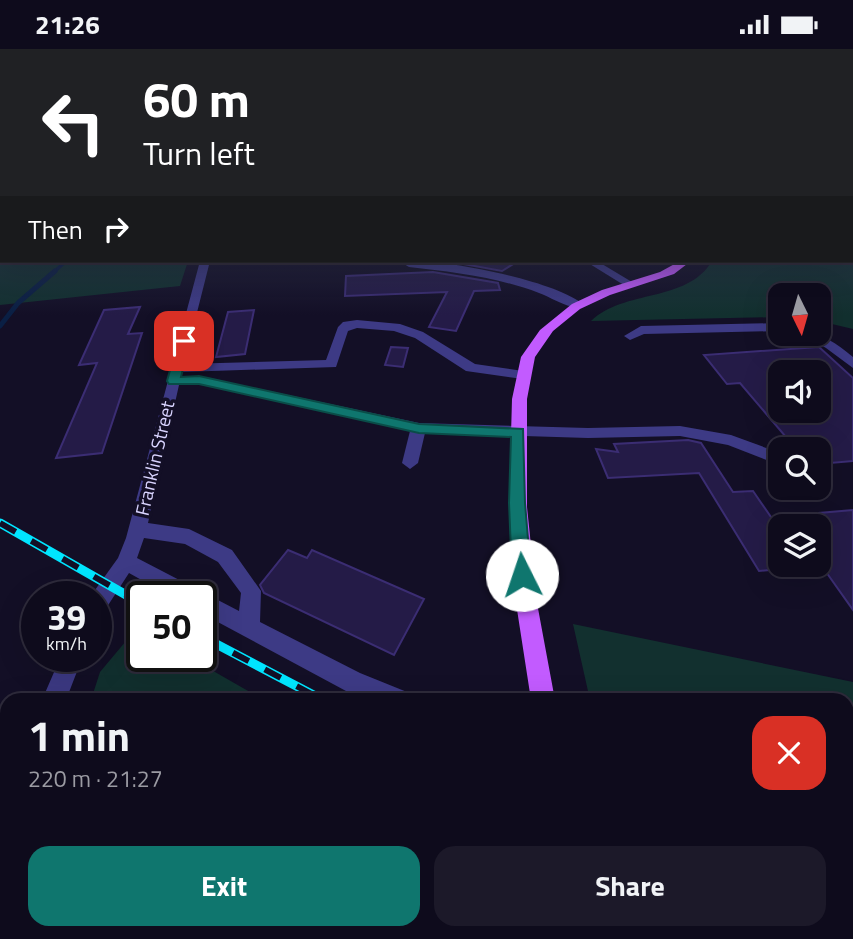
<!DOCTYPE html>
<html lang="en">
<head>
<meta charset="utf-8">
<style>
	:root { --surface:#0e0b1c; --page:#1c1929; --text:#f1f3f6; --muted:#9b9ba3; --line:#2e2b3b; --accent:#0f766e }
	body { margin:0; font-family:"Titillium Web",sans-serif; background:var(--page); color:var(--text); height:100vh; display:flex; flex-direction:column; font-size:26px; white-space:nowrap }
	* { box-sizing:border-box; margin:0 }
	p { font-size:23px; color:var(--muted) }
	.icon { flex:none; width:38px; height:38px; fill:none; stroke:currentColor; stroke-width:2; stroke-linecap:round; stroke-linejoin:round }
	.map { position:relative; flex:1; overflow:hidden }
	.details { position:absolute; left:0px; top:644px; width:854px; height:247px; display:flex; flex-direction:column; background:var(--surface); border-radius:21px 21px 0 0; box-shadow:0 7px 28px #0002,0 0 0 2px var(--line) }
	.details>* { flex:none }
	.banner { position:absolute; left:0px; top:0px; width:854px; height:214px; box-shadow:0 7px 28px #0002,0 0 0 2px var(--line); background:#202124; color:#fff; overflow:hidden }
	.needle { width:46px; rotate:175deg }
	.tools { position:absolute; left:768px; top:234px; display:grid; gap:14px }
	.tools a { display:grid; place-items:center; width:63px; height:63px; border-radius:14px; background:var(--surface); box-shadow:0 7px 28px #0002,0 0 0 2px var(--line); font-size:35px }
	.speed { position:absolute; left:21px; top:532px; display:flex; gap:14px; font-size:35px; font-weight:700; text-align:center }
	.speed>* { display:grid; place-content:center; width:91px; height:91px; border-radius:50%; background:var(--surface); box-shadow:0 7px 28px #0002,0 0 0 2px var(--line); line-height:1 }
	.speed small { font-size:18px; font-weight:400 }
	.speed .limit { border:4px solid #111; border-radius:10px; background:#fff; color:#111 }
	.pin { position:absolute; display:grid; place-items:center; width:60px; height:60px; color:#fff; margin:-30px; border-radius:14px; box-shadow:0 4px 10px #0006 }
	.me { position:absolute; width:77px; margin:-38px; rotate:356deg; stroke-linejoin:round; filter:drop-shadow(0 0 5px #0008) }
	.turn { display:flex; align-items:center; gap:24px; height:147px; padding:0 28px; font-size:32px }
	.turn .icon { width:91px; height:91px; stroke-width:2.5 }
	.turn b { display:block; font-size:49px; line-height:60px }
	.then { display:flex; align-items:center; height:66px; padding:0 28px; background:#0003; gap:14px; font-size:26px }
	.round { display:grid; place-items:center; flex:none; width:74px; height:74px; border-radius:21px; background:var(--page) }
	.overview { display:flex; align-items:center; justify-content:space-between; height:119px; padding:0 28px }
	h1 { font-size:42px; font-weight:700; line-height:52px }
	.cta { display:flex; gap:14px; margin-top:auto; padding:14px 28px }
	.cta a { flex:1; height:80px; border-radius:21px; background:var(--accent); color:#fff; font-size:28px; font-weight:700; line-height:80px; text-align:center }
	.cta a+a { background:var(--page); color:var(--text) }
	.status { display:flex; justify-content:space-between; align-items:center; height:49px; padding:0 35px; background:var(--surface); direction:ltr }
	.status svg { height:19px; fill:currentColor }
	.map>svg:first-child { display:block }
	.green { fill:#12302f }
	.lines { fill:none; stroke-linecap:round; stroke-linejoin:round }
	.stream-far1 { stroke:#0a1f44; stroke-width:3.5 }
	.stream { stroke:#0a1f44; stroke-width:5 }
	.building { fill:#241b47; stroke:#3b2d73; stroke-width:2; fill-rule:evenodd }
	.minor { fill:#3d3a85; fill-rule:evenodd }
	.major { fill:#c25bff; fill-rule:evenodd }
	.rail-far1-casing { stroke:#00e5ff; stroke-width:9 }
	.rail-casing { stroke:#00e5ff; stroke-width:10 }
	.rail-far1 { stroke:#130f26; stroke-width:6; stroke-dasharray:18; stroke-linecap:butt }
	.rail { stroke:#130f26; stroke-width:8; stroke-dasharray:24; stroke-linecap:butt }
	.route { fill:#0f766e; stroke:#0a4d48; stroke-width:2 }
	.labels { text-anchor:middle; dominant-baseline:central; stroke-width:7; stroke-linejoin:round; paint-order:stroke }
	.street-label { font-size:19px; fill:#d9d4ff; stroke:#130f26 }
</style>
</head>
<body>
<div class="status"><b>21:26</b><svg viewBox="0 0 49 12"><path d="M0 12V9h3v3zM5 12V6h3v6zM10 12V3h3v9zM15 12V0h3v12zM26 1h20v11H26zM47 4h2v5h-2z"/></svg></div>
<div class="map">
<svg width="853" height="890" viewBox="0 0 853 890">
	<rect width="100%" height="100%" fill="#130f26"/>
	<path class="green" d="M0 163 2 212H188L180 237 0 256Z
		M853 181V280L819 272V247H780V268L591 272C624 240 687 254 712 212H852Z
		M573 575 853 633V887L846 884 847 651H590Z
		M134 577 142 582V607H187L264 651H91L100 623 126 592Z"/>
	<g class="lines">
		<path class="stream-far1" d="M53 224 66 212"/>
		<path class="stream" d="M0 277 18 254 55 222"/>
	</g>
	<path class="building" d="M447 212H518L502 222Z
		M433 223 498 234 500 241 474 242 456 282 429 278 447 243 345 247 346 227Z
		M140 258 128 285 142 284 102 404 56 409 97 314 79 316 104 261Z
		M254 261 245 305 216 308 228 263Z
		M391 298 408 299 403 318 385 316Z
		M819 298 853 329V412L819 415V401H797L740 334 727 335 704 306ZM780 324H819V362H780Z
		M688 391 701 394 733 443 753 442 771 468H780V520L759 522 699 424 608 429 596 400 618 403 614 395Z
		M853 461V561L819 513V464Z
		M288 501 307 509 312 501 424 550 394 606 264 544 260 536Z"/>
	<g class="lines">
		<path class="minor" d="M852 150H853V156H852Z
			M200 212H210L184 315 326 311 338 278 343 273 357 271 400 275 423 283 475 315 523 322 530 326 523 330 466 322 415 289 394 282 357 279 348 282 336 318 182 323 181 327H199L419 374 588 379 680 377 731 386 780 404V412H769L728 396 680 387 588 389 425 384 418 414 410 420 402 414 410 382 199 335 179 336 148 474 189 480 232 501 261 542 260 573 360 624 407 643 411 651H368L346 642 201 564V548H172L129 524 103 564 96 566V548H90L118 509 126 489ZM144 489 185 495 218 513 241 544 239 562 137 509Z
			M405 212C442 210 555 231 584 256 574 264 551 248 539 244 497 228 453 223 409 218L404 215Z
			M585 212H597L637 236 627 238Z
			M780 274V282L644 285 630 291 624 287 641 277Z
			M801 285C824 285 836 294 853 308V319L826 299Z
			M61 607H83L66 651H42Z
			M7 754V797L0 800V757Z
			M351 884H381L382 890H350Z
			M457 884H489L492 890H460Z"/>
		<path class="major" d="M680 212H691L674 225 610 246 580 260 553 282 535 308 527 350V458L537 554 555 651H531L516 554 509 458 512 350 521 308 540 281 572 255 602 241 660 223Z
			M576 884H607L609 890H577Z"/>
		<defs>
			<path id="rail-far1" d="M0 474 142 555
				M201 587 323 651"/>
			<path id="rail" d="M757 884 768 890"/>
		</defs>
		<use href="#rail-far1" class="rail-far1-casing"/>
		<use href="#rail" class="rail-casing"/>
		<use href="#rail-far1" class="rail-far1"/>
		<use href="#rail" class="rail"/>
	</g>
	<linearGradient id="sky" x2="0" y2="1"><stop stop-color="#0a0815"/><stop offset="0.53" stop-color="#333752"/><stop offset="1" stop-color="#333752" stop-opacity="0"/></linearGradient>
	<rect width="853" height="266" fill="url(#sky)"/>
	<path class="route" d="M184 289 190 292 181 328 199 327 419 375 523 380 525 454 531 526 528 532 522 534 515 532 512 526 509 454 511 388 419 384 199 335H169L167 332 178 292Z"/>
	<g class="labels">
		<g class="street-label">
			<text transform="translate(154 409) rotate(-77)">Franklin Street</text>
		</g>
	</g>
</svg>
<div class="tools">
<a><svg class="needle" viewBox="-14 -14 28 28"><path d="M0-13l5 13h-10z" fill="#e53935"/><path d="M0 13l5-13h-10z" fill="#9b9ba3"/></svg></a>
<a><svg class="icon" aria-label="sound" viewBox="0 0 24 24"><path d="M4 9h4l5-4v14l-5-4H4zM17 9q2 3 0 6"/></svg></a>
<a><svg class="icon" aria-label="search" viewBox="0 0 24 24"><circle cx="10" cy="10" r="6"/><path d="M15 15l6 6"/></svg></a>
<a><svg class="icon" aria-label="layers" viewBox="0 0 24 24"><path d="M12 4l9 5-9 5-9-5zM3 14l9 5 9-5"/></svg></a>
</div>
<div class="speed"><div>39<small>km/h</small></div><div class="limit">50</div></div>
<div class="pin" style="left:184px;top:292px;background:#d93025"><svg class="icon" aria-label="arrive" viewBox="0 0 24 24"><path d="M6 21V4h12l-3 4 3 4H6"/></svg></div>
<svg class="me" style="left:522px;top:526px" viewBox="-20 -20 40 40"><circle r="19" fill="#fff"/><path d="M0-13L10 11 0 6-10 11z" fill="#0f766e"/></svg>
<div class="banner">
<div class="turn"><svg class="icon" aria-label="left" viewBox="0 0 24 24"><path d="M17 20v-9H6M10 6l-5 5 5 5"/></svg><div><b>60 m</b>Turn left</div></div>
<div class="then">Then<svg class="icon" aria-label="right" viewBox="0 0 24 24"><path d="M7 20v-9h11M14 6l5 5-5 5"/></svg></div>
</div>
<section class="details">
<div class="overview"><div><h1>1 min</h1><p>220 m · 21:27</p></div><a class="round" style="background:#d93025;color:#fff"><svg class="icon" aria-label="close" viewBox="0 0 24 24"><path d="M6 6l12 12M18 6L6 18"/></svg></a></div>
<div class="cta"><a>Exit</a><a>Share</a></div>
</section>
</div>
</body>
</html>
